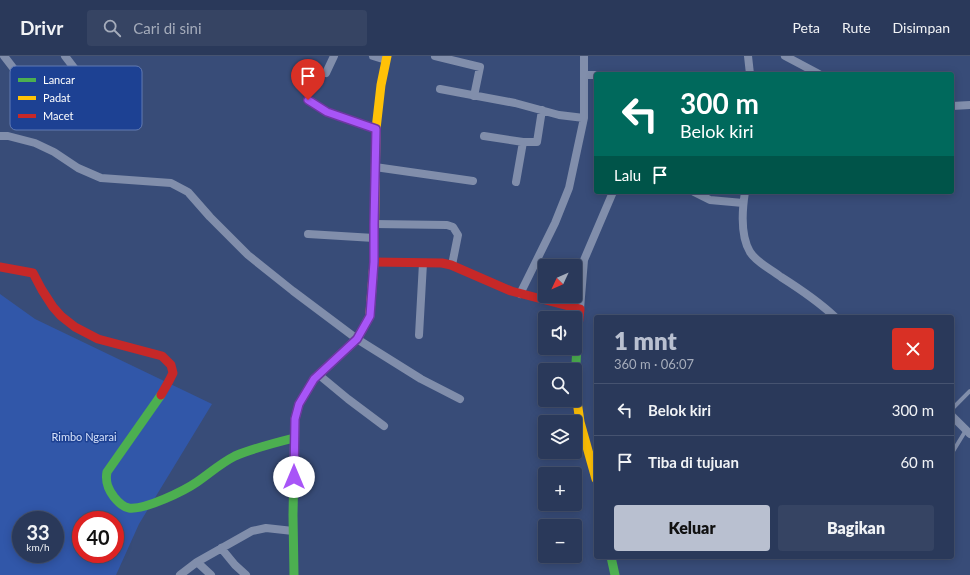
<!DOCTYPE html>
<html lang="id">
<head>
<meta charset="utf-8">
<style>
	:root { --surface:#2a395a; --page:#364463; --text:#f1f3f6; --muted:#a5acbb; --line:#465370; --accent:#b9c0d0 }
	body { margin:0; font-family:Lato,sans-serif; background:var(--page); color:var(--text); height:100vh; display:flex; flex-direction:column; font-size:15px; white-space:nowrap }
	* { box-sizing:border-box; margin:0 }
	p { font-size:13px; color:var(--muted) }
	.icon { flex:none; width:22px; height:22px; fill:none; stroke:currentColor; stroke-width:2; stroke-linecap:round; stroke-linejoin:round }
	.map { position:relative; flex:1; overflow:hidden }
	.drawer { position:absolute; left:594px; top:259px; width:360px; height:244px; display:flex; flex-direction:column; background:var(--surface); border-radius:4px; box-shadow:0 2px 10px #0003,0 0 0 1px var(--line) }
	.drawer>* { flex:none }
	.hud { position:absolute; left:594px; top:16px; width:360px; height:122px; border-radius:4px; box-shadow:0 2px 10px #0003,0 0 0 1px var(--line); background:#00695c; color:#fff; overflow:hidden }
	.needle { width:26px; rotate:226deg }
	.fabs { position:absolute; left:538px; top:203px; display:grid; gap:8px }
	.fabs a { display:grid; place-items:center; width:44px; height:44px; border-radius:4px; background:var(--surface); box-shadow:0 2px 10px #0003,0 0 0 1px var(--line); font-size:20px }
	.speed { position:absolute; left:12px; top:455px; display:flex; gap:8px; font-size:20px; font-weight:700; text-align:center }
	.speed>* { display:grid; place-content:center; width:52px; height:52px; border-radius:50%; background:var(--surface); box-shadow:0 2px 10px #0003,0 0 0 1px var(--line); line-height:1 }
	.speed small { font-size:10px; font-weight:400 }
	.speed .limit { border:6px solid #d22; background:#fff; color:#111 }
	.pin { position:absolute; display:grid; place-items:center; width:34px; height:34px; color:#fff; margin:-41px -17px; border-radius:50% 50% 50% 0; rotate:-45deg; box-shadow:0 0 4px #0007 }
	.pin .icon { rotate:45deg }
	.me { position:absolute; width:44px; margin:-22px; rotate:0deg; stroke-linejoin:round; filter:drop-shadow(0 0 3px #0008) }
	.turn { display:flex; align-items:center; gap:14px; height:84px; padding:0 20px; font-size:18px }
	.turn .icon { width:52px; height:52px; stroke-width:2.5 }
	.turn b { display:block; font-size:28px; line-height:34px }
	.then { display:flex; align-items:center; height:38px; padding:0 20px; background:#0003; gap:8px; font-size:15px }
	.round { display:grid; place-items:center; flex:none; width:42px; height:42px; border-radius:4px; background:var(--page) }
	.summary { display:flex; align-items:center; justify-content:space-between; height:68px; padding:0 20px }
	h1 { font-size:24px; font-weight:800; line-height:30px; color:var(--accent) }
	.primary-button { display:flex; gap:8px; margin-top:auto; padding:8px 20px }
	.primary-button a { flex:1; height:46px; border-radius:4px; background:var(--accent); color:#111; font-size:16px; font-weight:800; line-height:46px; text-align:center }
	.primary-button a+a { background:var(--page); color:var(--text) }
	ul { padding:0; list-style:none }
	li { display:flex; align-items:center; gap:12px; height:52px; padding:0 20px; border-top:1px solid var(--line) }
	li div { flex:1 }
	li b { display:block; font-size:15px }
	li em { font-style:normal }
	header { display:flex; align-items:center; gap:24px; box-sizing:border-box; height:56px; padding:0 20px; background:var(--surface); border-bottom:1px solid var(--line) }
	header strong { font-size:19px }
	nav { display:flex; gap:22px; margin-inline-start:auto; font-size:14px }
	.search { width:280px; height:36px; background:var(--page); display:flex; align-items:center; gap:10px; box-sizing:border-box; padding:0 14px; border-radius:4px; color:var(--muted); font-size:15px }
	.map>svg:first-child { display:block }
	.green { fill:#3157a9; fill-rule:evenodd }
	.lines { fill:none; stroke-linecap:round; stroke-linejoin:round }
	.lane { stroke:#818eab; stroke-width:4 }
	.street { stroke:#818eab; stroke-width:8 }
	.fast { stroke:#4caf50; stroke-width:9 }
	.slow { stroke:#ffc107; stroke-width:9 }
	.jam { stroke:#c62828; stroke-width:9 }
	.route-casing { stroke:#6d37a1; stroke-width:10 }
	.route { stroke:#a855f7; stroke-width:7 }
	.labels { text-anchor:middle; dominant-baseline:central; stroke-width:3; stroke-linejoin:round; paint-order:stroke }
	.park-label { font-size:11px; fill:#d5e1fa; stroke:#1d4193 }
	.key { fill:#1d4193; stroke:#617ab3; stroke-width:1 }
	.key-label { font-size:11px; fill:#fff }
</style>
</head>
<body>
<header>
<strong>Drivr</strong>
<div class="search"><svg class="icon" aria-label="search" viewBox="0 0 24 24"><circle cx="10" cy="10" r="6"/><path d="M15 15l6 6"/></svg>Cari di sini</div>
<nav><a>Peta</a><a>Rute</a><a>Disimpan</a></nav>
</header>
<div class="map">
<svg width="970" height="519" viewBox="0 0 970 519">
	<rect width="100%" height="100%" fill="#384c78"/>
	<path class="green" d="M0 238 35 263 212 348 139 468 116 519H0ZM21 464H55V498H21ZM81 464H115V498H81Z"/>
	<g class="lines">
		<path class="lane" d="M952 353 970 335
			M952 397 966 374"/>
		<path class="street" d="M4 0 24 26
			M65 0 94 38
			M373 0 386 4
			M435 0 480 11 474 40
			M748 0 750 18
			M785 0 819 18
			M326 17 334 0
			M584 19H596
			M440 33 515 47 559 59 584 62
			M308 44 327 56 376 73
			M952 50 970 49
			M0 80H8L35 87 54 96 78 112 101 122 171 127 188 136 210 161 248 199 293 235 357 283 421 323 460 343
			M484 80 523 86
			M375 111 473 125
			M516 126 523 86H537L542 54
			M694 136 710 144 743 147
			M745 136C742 155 740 179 750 196 757 207 771 213 781 221 800 233 819 246 835 261
			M374 168 447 169 453 171 458 179 452 209
			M308 178 374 182
			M520 238 555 167 569 132 584 62V0
			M580 253 584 204 613 136
			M419 279 423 207
			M319 319 348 343 384 370
			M952 360 970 378
			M221 492 235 509 246 519
			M197 506 211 519
			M180 519 197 506 252 475 266 472 293 475"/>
		<path class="fast" d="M575 326 578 271
			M161 339 107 416C105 426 108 433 114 441 118 446 123 451 129 452 145 454 184 435 197 426 210 417 221 407 235 400 254 392 274 387 294 382
			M611 501 615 519
			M294 519 293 459 295 363 299 348 314 323 357 283 370 260V257"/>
		<path class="slow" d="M370 257 374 206 376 73 381 29 387 0
			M575 331 580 366 596 423"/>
		<path class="jam" d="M374 206 442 207 451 209 511 235 580 253 578 271
			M0 211 33 217 42 234 53 251 61 260 75 271 98 283 162 300 171 309 173 317 169 325 161 339"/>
	</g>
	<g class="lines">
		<defs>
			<path id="route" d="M294 421 295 363 299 348 314 323 357 283 370 260 374 206V168L376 73 327 56 308 44"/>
		</defs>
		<use href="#route" class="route-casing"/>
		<use href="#route" class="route"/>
	</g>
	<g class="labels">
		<g class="park-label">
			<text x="84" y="380">Rimbo Ngarai</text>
		</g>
	</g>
	<rect x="10" y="10" width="132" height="64" rx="6" class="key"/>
	<rect x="18" y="22" width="18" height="4" fill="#4caf50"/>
	<rect x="18" y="40" width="18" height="4" fill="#ffc107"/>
	<rect x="18" y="58" width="18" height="4" fill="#c62828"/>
	<g class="key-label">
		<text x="43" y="28">Lancar</text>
		<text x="43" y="46">Padat</text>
		<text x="43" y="64">Macet</text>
	</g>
</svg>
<div class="fabs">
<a><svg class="needle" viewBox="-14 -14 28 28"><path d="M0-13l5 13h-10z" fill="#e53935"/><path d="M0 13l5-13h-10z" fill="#a5acbb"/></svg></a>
<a><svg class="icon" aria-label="sound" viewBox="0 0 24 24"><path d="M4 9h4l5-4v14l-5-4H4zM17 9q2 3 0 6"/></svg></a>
<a><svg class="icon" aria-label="search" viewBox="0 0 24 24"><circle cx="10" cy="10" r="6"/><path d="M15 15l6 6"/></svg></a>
<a><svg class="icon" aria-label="layers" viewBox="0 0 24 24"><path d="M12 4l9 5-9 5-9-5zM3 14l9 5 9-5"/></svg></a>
<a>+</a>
<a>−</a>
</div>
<div class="speed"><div>33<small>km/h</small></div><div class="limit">40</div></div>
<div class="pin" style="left:308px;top:44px;background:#d93025"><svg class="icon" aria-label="arrive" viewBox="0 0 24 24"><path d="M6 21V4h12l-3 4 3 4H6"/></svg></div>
<svg class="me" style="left:294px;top:421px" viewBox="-20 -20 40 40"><circle r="19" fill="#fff"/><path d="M0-13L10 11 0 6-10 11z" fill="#a855f7"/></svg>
<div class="hud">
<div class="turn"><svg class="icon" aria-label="left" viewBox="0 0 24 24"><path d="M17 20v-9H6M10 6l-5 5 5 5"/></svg><div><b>300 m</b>Belok kiri</div></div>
<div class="then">Lalu<svg class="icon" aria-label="arrive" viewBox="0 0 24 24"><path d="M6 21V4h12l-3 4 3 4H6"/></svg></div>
</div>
<section class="drawer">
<div class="summary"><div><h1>1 mnt</h1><p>360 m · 06:07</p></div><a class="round" style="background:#d93025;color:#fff"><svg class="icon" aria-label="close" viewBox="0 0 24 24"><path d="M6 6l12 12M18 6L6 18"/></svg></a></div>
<ul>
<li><svg class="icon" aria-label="left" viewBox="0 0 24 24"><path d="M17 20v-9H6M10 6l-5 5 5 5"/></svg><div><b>Belok kiri</b></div><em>300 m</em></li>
<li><svg class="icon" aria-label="arrive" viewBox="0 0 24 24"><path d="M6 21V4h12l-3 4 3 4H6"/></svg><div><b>Tiba di tujuan</b></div><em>60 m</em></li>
</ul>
<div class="primary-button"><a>Keluar</a><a>Bagikan</a></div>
</section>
</div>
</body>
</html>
